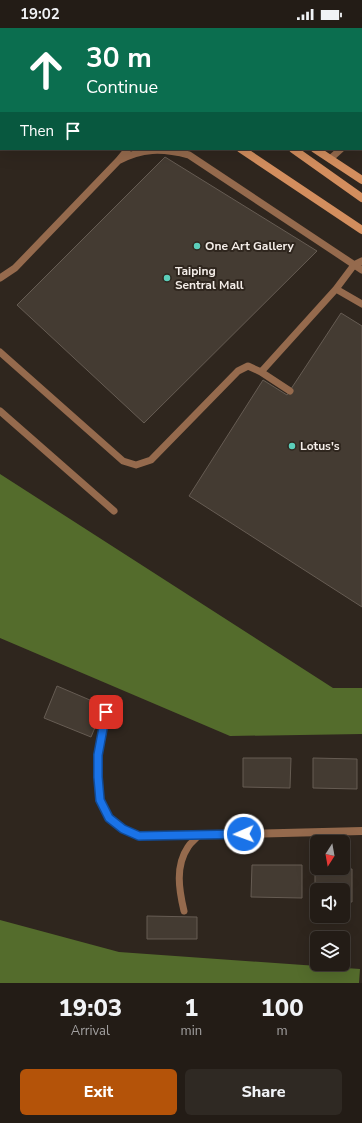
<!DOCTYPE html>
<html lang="en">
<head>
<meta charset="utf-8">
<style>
	:root { --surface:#231c16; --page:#2f2923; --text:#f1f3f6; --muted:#a3a1a1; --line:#403a35; --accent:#b45309 }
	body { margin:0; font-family:"Nunito Sans",sans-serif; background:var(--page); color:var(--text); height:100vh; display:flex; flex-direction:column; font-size:15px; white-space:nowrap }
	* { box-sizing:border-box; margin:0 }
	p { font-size:13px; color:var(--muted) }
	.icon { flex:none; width:22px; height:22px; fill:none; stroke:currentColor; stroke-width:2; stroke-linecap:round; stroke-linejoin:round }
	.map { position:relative; height:955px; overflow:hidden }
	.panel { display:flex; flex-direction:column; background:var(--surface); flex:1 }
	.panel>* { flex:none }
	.top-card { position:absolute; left:0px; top:0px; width:362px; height:122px; box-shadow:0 4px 16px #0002,0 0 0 1px var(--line); background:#0b6e4f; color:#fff; overflow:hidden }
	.needle { width:26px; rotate:191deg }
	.buttons { position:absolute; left:310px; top:807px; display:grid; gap:8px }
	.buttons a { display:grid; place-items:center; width:40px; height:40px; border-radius:6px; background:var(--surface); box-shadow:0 4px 16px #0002,0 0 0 1px var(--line); font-size:20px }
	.pin { position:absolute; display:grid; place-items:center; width:34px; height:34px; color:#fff; margin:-17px; border-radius:8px; box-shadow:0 2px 6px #0006 }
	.me { position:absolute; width:44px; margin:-22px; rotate:268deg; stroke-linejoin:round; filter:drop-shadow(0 0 3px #0008) }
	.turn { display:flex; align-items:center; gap:14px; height:84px; padding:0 20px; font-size:18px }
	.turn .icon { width:52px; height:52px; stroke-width:2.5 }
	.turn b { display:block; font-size:28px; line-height:34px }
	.then { display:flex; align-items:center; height:38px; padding:0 20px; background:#0003; gap:8px; font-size:15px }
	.eta { display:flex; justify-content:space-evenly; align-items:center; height:68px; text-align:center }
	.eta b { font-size:24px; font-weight:800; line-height:28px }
	.cta { display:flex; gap:8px; margin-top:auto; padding:8px 20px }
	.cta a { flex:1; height:46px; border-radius:6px; background:var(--accent); color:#fff; font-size:16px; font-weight:800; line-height:46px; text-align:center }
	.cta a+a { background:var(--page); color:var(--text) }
	.status { display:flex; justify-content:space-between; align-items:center; height:28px; padding:0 20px; background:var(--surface); direction:ltr }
	.status svg { height:11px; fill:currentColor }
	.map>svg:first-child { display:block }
	.forest { fill:#546c2c }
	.building { fill:#443b32; stroke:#665c53 }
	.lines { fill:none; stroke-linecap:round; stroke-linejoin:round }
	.lane { stroke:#956a4d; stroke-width:7 }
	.street { stroke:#956a4d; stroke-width:8 }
	.secondary { stroke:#d38e5e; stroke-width:8 }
	.route-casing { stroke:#114b97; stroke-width:10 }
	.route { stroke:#1a73e8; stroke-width:7 }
	.poi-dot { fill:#5cceba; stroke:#2f261e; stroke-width:1.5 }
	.labels { text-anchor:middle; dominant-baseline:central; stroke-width:4; stroke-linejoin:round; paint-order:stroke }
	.poi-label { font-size:12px; font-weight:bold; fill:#f5eee9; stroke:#2f261e; text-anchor:start }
</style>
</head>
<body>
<div class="status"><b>19:02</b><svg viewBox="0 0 49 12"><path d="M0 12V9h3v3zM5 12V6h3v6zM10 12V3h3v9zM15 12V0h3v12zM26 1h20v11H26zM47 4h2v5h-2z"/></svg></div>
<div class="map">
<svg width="362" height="955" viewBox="0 0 362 955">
	<rect width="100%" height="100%" fill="#2f261e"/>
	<path class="forest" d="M0 446 333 660H362V706L230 708 0 610Z
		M0 892 119 924 360 941 359 955H0Z"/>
	<path class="building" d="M165 129 317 223 144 395 17 277Z
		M341 285 362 298V579L189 468 263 352 287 367Z
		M57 658 104 678 91 709 44 690Z
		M243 730H291L290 760 243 759Z
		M313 730 357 731V761L313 760Z
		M252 837H302V870L251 869Z
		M315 840 352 841V874H343V862H317V874H315Z
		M147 888 197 889V911H147Z"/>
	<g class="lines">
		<path class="lane" d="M361 105 362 106
			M330 131 341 121
			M118 133C142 120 162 120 189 127L362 242
			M0 250 15 240 118 133 128 121
			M336 261 362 276
			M0 324 123 433 136 437 151 432 238 343 248 338 261 344 336 261 354 237 362 233
			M261 344 290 363
			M0 383 114 483
			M107 684 98 727V749L99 772 109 790 123 801 139 808H161
			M184 883C179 862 175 838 188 819 191 814 196 811 199 807"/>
		<path class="street" d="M4 1 6 0
			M161 808 362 803"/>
		<path class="secondary" d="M111 0 112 1
			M136 0 137 1
			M241 121 362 202
			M293 121 362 170
			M315 121 362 152"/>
	</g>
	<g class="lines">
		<defs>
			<path id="route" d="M106 684 98 727V749L100 772 109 790 123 801 139 808 244 806"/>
		</defs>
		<use href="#route" class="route-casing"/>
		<use href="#route" class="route"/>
	</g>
	<g class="poi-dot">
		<circle cx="197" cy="218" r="4"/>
		<circle cx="167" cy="250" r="4"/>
		<circle cx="292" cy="418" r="4"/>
	</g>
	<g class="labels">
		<g class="poi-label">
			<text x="205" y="218">One Art Gallery</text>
			<text x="175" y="243">Taiping<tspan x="175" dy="14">Sentral Mall</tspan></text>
			<text x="300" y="418">Lotus's</text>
		</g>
	</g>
</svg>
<div class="buttons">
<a><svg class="needle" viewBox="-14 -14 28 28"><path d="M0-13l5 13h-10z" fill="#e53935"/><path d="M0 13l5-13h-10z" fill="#a3a1a1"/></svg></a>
<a><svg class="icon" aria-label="sound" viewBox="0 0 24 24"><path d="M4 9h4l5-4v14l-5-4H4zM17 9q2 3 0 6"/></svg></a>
<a><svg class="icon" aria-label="layers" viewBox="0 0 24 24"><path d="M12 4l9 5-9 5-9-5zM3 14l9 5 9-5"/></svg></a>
</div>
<div class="pin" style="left:106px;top:684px;background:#d93025"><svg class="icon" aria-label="arrive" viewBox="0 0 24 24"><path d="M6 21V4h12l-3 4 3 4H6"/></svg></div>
<svg class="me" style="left:244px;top:806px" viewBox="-20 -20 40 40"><circle r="17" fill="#1a73e8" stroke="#fff" stroke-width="3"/><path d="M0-11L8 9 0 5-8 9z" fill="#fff"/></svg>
<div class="top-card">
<div class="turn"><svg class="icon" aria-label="ahead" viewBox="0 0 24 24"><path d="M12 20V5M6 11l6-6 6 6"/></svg><div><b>30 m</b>Continue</div></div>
<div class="then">Then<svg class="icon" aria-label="arrive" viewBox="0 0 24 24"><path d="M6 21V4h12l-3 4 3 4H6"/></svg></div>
</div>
</div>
<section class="panel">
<div class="eta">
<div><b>19:03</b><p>Arrival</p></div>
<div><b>1</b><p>min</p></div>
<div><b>100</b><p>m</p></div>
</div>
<div class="cta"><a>Exit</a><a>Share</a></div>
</section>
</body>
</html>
